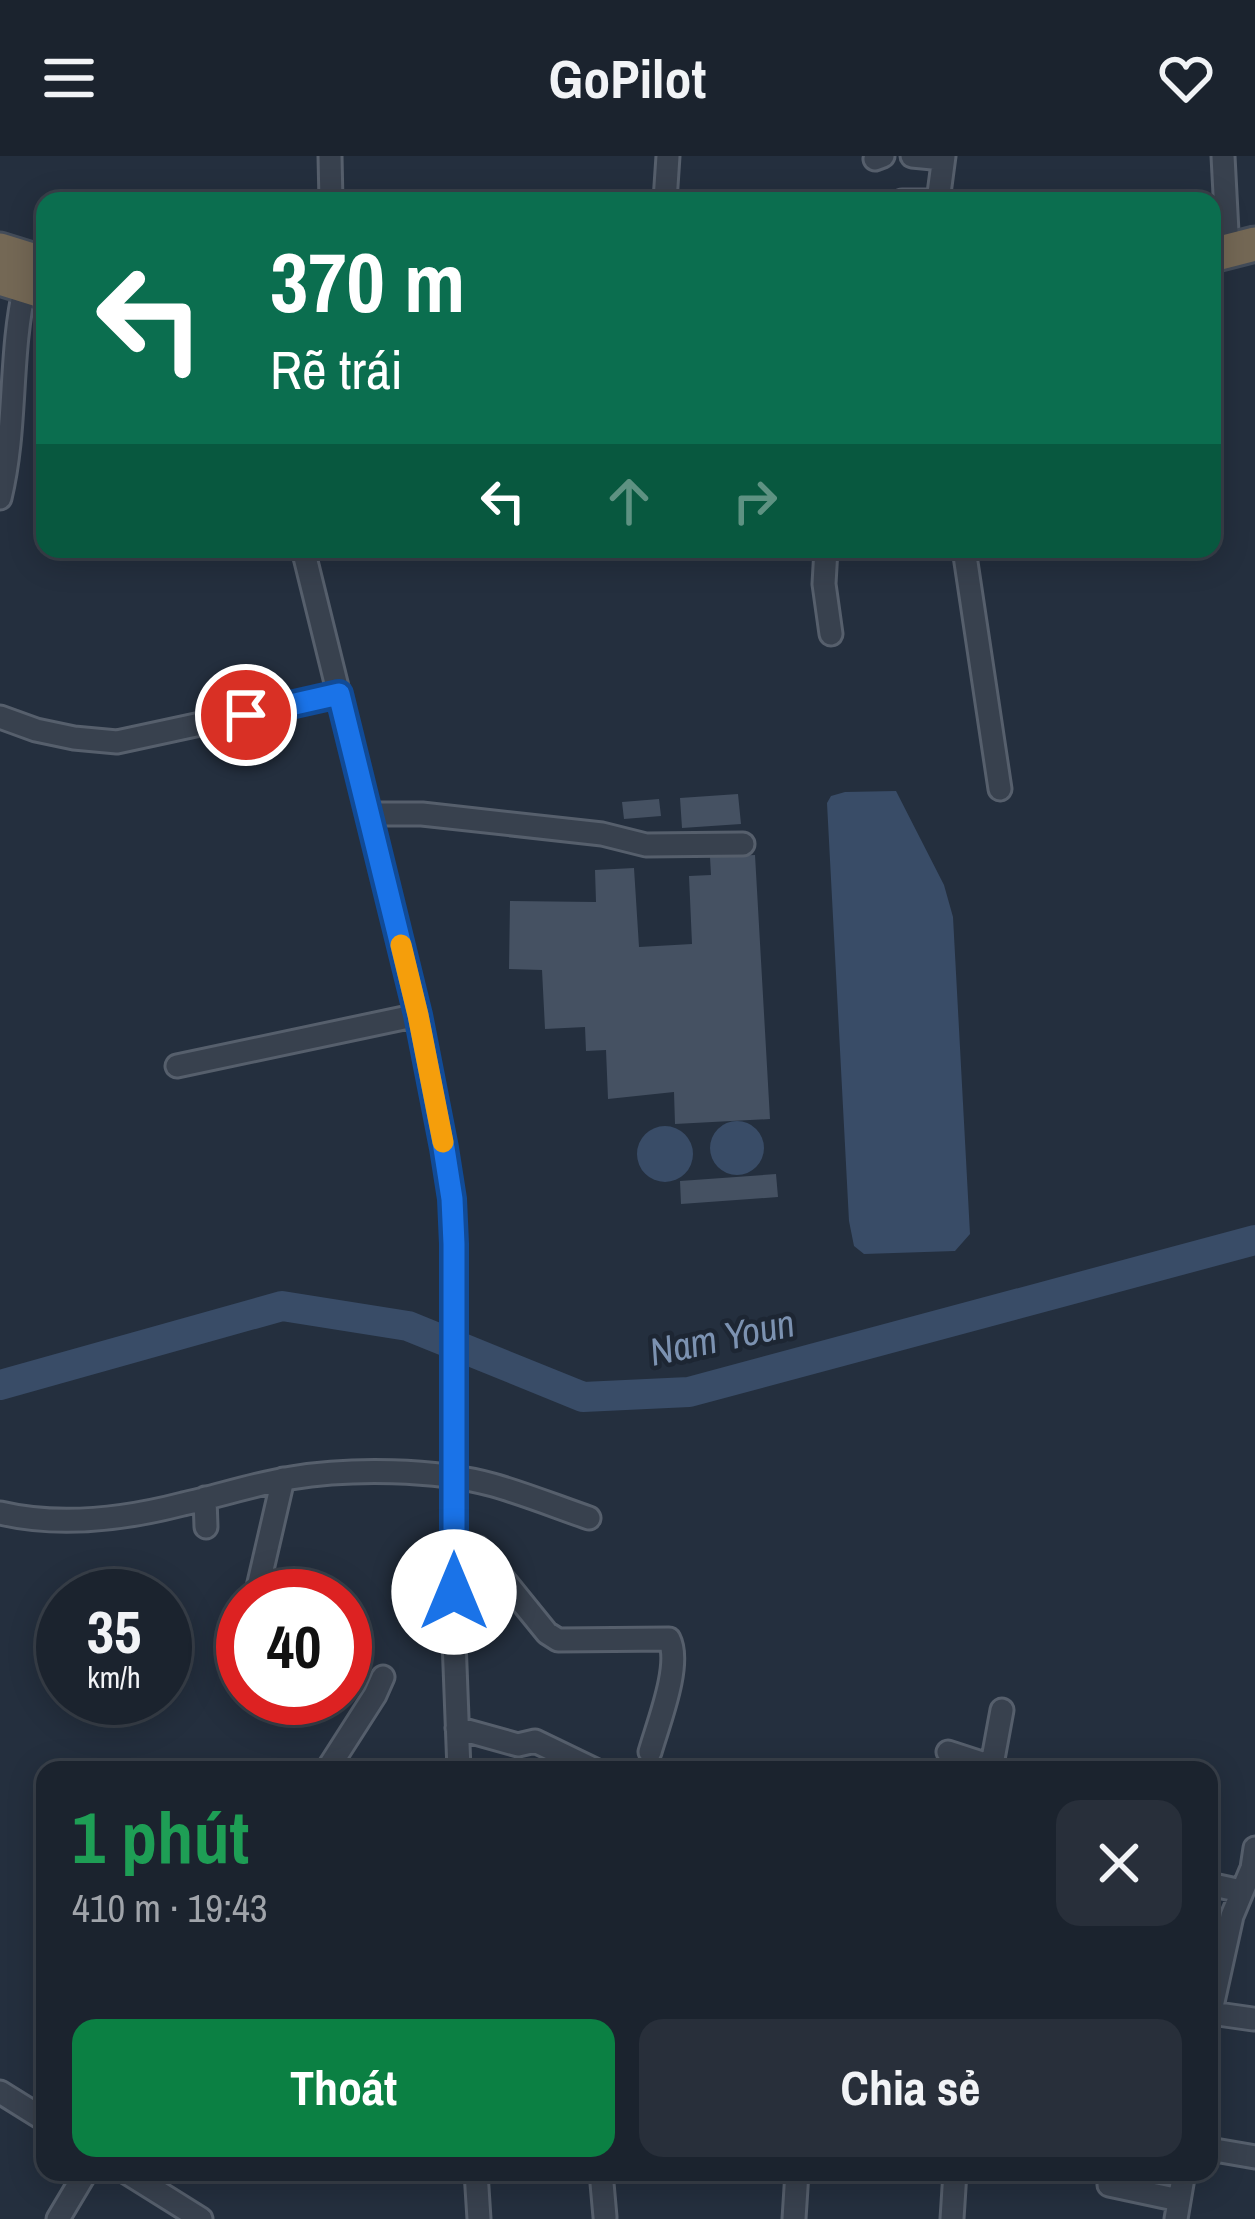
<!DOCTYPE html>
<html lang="vi">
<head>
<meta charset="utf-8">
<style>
	:root { --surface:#1b232e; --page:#282f3a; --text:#f1f3f6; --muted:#a0a4aa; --line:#39404a; --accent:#0b8043 }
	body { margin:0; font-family:"Archivo Narrow",sans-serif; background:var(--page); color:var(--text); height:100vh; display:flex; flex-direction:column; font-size:45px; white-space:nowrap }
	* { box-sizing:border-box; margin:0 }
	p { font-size:39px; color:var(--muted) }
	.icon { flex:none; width:66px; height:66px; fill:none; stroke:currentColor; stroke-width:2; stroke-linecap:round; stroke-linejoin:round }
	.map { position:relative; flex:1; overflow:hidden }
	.sheet { position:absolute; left:36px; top:1605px; width:1182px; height:420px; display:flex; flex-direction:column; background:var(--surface); border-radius:24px; box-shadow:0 6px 30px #0003,0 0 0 3px var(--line) }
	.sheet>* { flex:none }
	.banner { position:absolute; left:36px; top:36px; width:1185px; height:366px; border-radius:24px; box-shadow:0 6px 30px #0003,0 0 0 3px var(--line); background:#0b6e4f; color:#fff; overflow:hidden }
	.speed { position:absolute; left:36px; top:1413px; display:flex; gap:24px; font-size:60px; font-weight:700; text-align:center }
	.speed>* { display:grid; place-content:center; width:156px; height:156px; border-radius:50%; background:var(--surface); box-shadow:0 6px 30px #0003,0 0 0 3px var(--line); line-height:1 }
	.speed small { font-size:30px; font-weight:400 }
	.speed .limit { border:18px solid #d22; background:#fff; color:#111 }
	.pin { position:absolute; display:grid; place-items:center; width:102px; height:102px; color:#fff; margin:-51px; border:6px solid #fff; border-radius:50%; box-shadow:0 3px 12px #0007 }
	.me { position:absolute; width:132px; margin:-66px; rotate:0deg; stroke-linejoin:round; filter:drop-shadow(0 0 9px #0008) }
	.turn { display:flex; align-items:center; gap:42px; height:252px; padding:0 36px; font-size:54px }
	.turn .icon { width:156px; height:156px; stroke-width:2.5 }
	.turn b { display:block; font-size:84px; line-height:102px }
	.lanes { display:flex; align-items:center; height:114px; padding:0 36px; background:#0003; justify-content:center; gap:60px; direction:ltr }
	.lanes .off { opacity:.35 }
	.round { display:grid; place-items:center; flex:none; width:126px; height:126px; border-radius:24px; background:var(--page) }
	.headline { display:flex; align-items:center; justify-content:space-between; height:204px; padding:0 36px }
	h1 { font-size:72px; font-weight:700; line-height:90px; color:#1e9e55 }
	.button { display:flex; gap:24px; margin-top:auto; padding:24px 36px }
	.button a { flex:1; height:138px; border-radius:24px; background:var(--accent); color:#fff; font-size:48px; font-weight:700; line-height:138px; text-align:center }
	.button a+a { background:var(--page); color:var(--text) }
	header { display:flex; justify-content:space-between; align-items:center; height:156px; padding:0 36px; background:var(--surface); font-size:54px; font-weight:700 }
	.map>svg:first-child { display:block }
	.water { fill:#394c67 }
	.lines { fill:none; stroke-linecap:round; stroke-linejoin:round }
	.river { stroke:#394c67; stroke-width:30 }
	.building { fill:#455162 }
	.minor-casing { stroke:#565f6c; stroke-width:27 }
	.highway-casing { stroke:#434c59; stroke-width:39 }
	.minor { stroke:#38414e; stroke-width:21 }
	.highway { stroke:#746855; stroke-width:33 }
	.route-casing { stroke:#114b97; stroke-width:30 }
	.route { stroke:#1a73e8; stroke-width:21 }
	.slow { stroke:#f59e0b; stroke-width:21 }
	.labels { text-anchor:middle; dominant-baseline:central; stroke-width:9; stroke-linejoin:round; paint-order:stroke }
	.water-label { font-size:39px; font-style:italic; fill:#7c92b1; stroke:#1d2633 }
</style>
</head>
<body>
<header><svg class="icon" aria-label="menu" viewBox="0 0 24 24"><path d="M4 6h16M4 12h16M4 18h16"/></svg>GoPilot<svg class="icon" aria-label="heart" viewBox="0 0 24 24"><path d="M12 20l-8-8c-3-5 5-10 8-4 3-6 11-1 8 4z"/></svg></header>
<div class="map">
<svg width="1255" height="2063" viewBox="0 0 1255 2063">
	<rect width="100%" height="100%" fill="#242f3e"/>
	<path class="water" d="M896 635 944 729 953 761 970 1078 955 1095 864 1098 854 1090 849 1065 827 647 831 640 845 636Z
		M710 992a27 27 0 1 1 54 0a27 27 0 1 1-54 0Z
		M637 998a28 28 0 1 1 56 0a28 28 0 1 1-56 0Z"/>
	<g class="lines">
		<path class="river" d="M0 1229 282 1150 408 1170 583 1241 689 1236 1255 1084"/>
	</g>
	<path class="building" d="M738 638 741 668 682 672 680 642Z
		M659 643 661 660 624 663 622 646Z
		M755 699 770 963 675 968 674 936 608 943 606 894 586 895 585 871 545 873 542 814 509 813 510 745 596 746 595 714 634 712 639 791 692 788 689 720 711 719 710 701Z
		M776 1018 778 1041 681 1048 680 1025Z"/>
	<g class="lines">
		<defs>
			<path id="minor" d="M330 0 331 45
				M912 0 943 3
				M1223 0 1228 95
				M875 3 883 0
				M665 45 668 0
				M902 45H936
				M938 45 944 0
				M0 342C17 272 9 200 25 130
				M303 393 418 859 444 992 452 1043 454 1088V1484L459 1614
				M826 393 824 428 831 478
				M964 393 1000 633
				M0 561 36 574 74 582 117 586 339 538
				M369 658H422L602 678 646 689 743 688
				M177 910 418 859
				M205 1342 206 1371
				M0 1357C59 1371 125 1363 183 1348 219 1340 254 1328 291 1322 350 1312 435 1313 493 1329 525 1338 557 1351 589 1362
				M454 1389 478 1392 547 1477 558 1484 669 1483C682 1508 658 1568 650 1596
				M258 1431 283 1323
				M457 1572 518 1589 535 1585 595 1614
				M948 1596 991 1610
				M327 1614 375 1539 383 1521
				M991 1614 1002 1554
				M1209 1728 1241 1735
				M1211 1857 1253 1863
				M1209 1864 1232 1760 1252 1712 1255 1692
				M0 1936 45 1964
				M1209 1993 1255 2001
				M126 2016 201 2063
				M476 2016 479 2063
				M601 2016 605 2061
				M1109 2029 1179 2044
				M58 2063 86 2016
				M794 2063 797 2016
				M952 2063 955 2016
				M1176 2063 1184 2016"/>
			<path id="highway" d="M0 94 45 108
				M1212 99 1255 88
				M0 122 45 136"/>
		</defs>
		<use href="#minor" class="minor-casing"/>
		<use href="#highway" class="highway-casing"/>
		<use href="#minor" class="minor"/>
		<use href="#highway" class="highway"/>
	</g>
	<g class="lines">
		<defs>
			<path id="route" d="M246 559 339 538 418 859 444 992 452 1043 454 1088V1436"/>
		</defs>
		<use href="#route" class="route-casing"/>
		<use href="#route" class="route"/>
		<path class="slow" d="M401 789 418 859 443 986"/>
	</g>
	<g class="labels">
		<g class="water-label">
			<text transform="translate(722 1181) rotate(-12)">Nam Youn</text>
		</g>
	</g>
</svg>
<div class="speed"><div>35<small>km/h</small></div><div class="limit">40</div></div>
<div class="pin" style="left:246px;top:559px;background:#d93025"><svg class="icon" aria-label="arrive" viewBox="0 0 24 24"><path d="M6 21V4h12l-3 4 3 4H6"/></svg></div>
<svg class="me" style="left:454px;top:1436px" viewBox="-20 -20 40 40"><circle r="19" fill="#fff"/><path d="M0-13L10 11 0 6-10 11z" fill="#1a73e8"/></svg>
<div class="banner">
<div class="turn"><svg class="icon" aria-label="left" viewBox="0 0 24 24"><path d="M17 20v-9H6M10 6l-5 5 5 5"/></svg><div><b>370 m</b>Rẽ trái</div></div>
<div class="lanes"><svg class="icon" aria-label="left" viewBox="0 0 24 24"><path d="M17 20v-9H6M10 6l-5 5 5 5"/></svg><svg class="icon off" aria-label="ahead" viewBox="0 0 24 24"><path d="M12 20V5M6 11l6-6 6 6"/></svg><svg class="icon off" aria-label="right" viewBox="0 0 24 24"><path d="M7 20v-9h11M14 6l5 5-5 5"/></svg></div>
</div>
<section class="sheet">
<div class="headline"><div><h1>1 phút</h1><p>410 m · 19:43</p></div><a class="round"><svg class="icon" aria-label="close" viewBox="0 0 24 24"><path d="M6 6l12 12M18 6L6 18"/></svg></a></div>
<div class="button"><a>Thoát</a><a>Chia sẻ</a></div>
</section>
</div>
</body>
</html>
